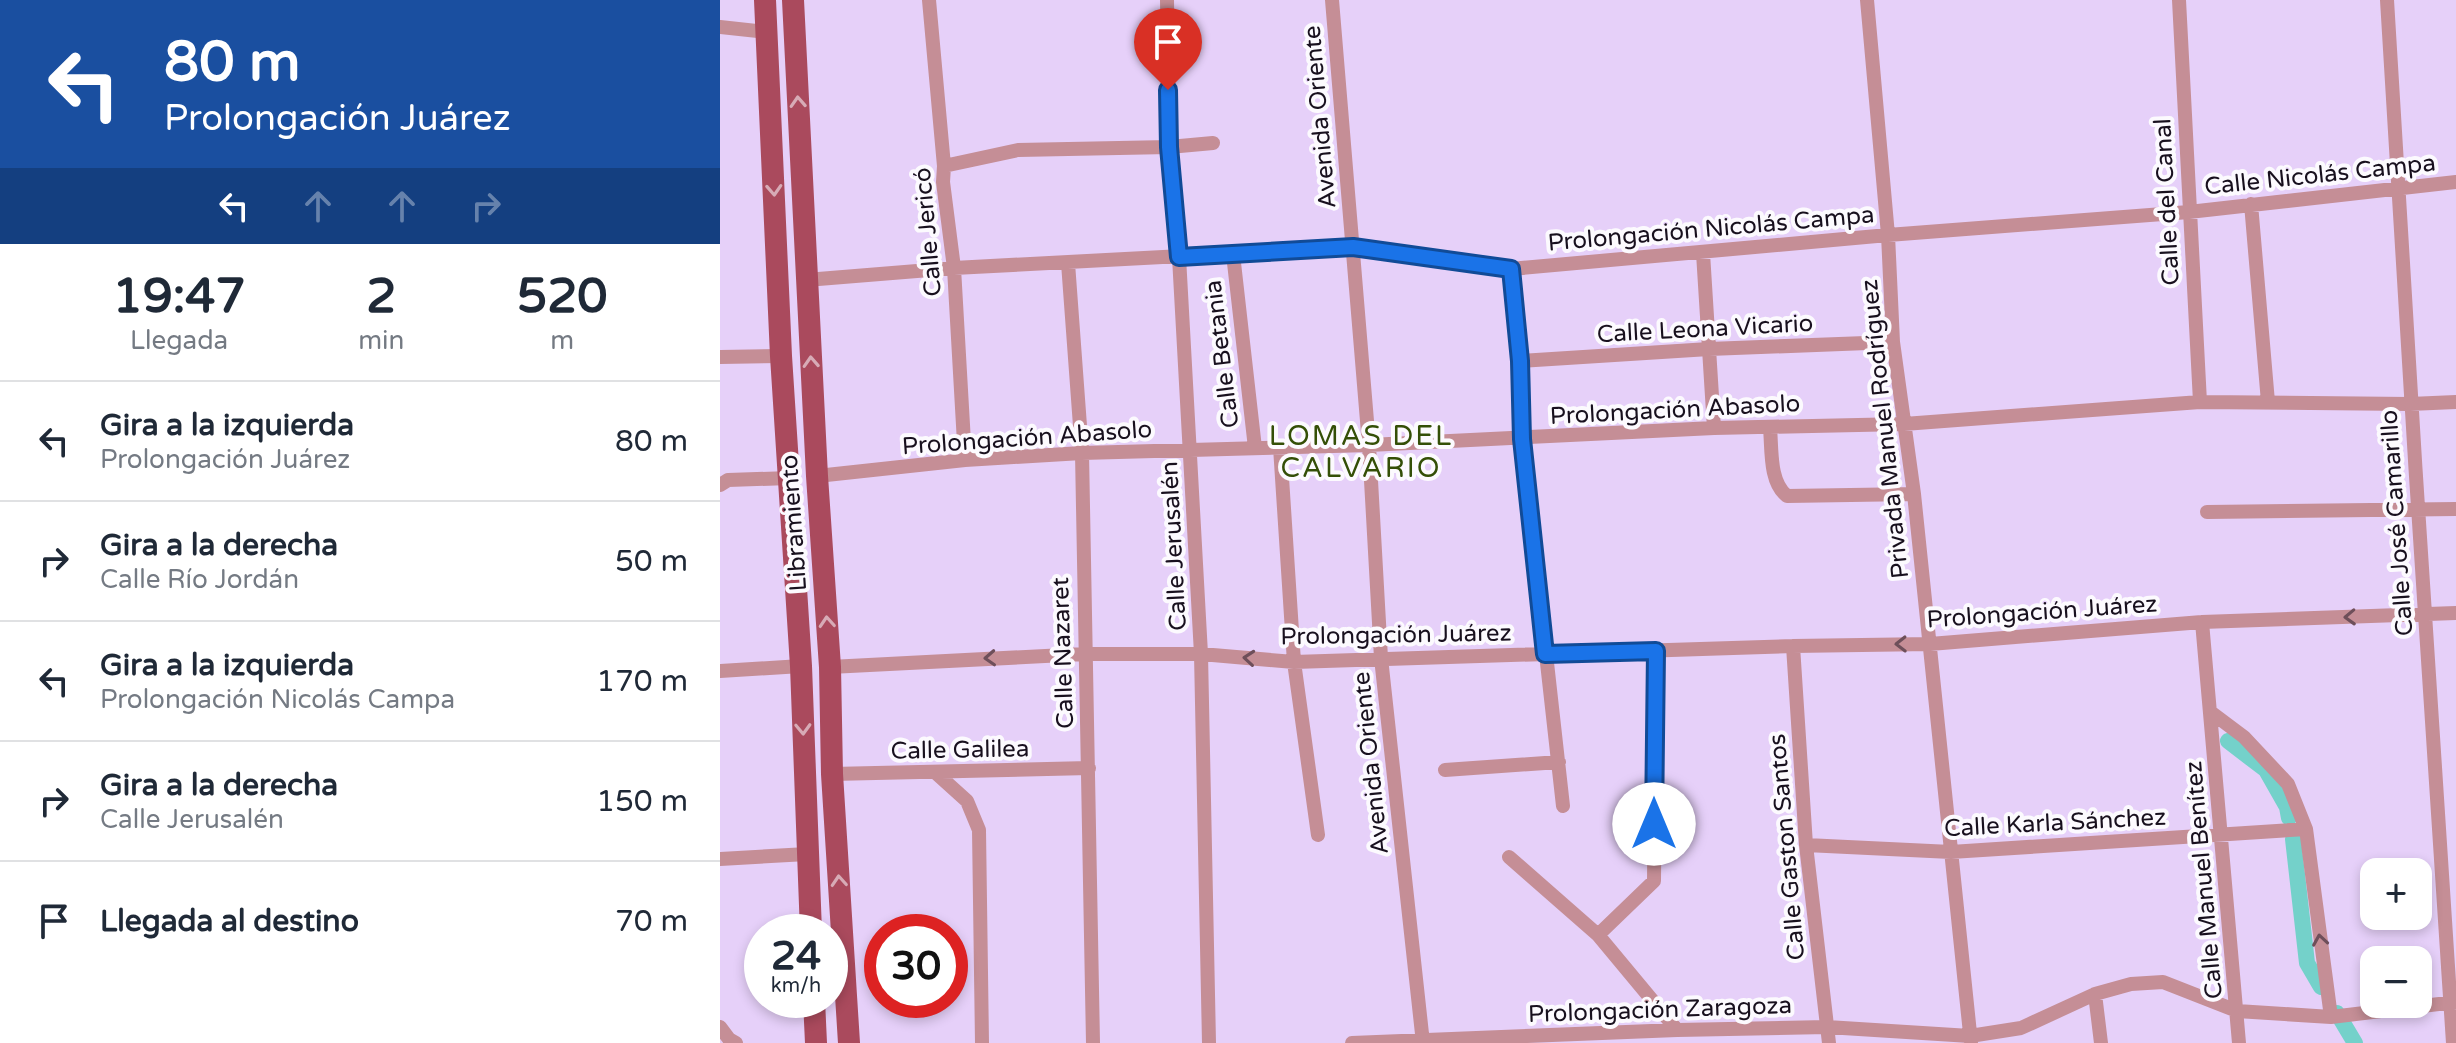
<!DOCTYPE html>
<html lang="es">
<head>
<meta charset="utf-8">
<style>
	:root { --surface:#fff; --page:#f6f6f7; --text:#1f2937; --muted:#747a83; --line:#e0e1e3 }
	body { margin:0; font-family:"Varela Round",sans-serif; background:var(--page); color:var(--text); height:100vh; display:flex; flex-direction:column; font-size:30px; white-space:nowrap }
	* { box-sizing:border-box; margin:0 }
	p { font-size:26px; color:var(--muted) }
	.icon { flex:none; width:44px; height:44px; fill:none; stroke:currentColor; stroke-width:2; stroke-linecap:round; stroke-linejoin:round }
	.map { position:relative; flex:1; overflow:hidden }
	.drawer { display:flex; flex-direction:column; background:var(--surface); width:720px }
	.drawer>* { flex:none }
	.guide { background:#1a4fa0; color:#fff; overflow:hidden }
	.tools { position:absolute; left:1640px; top:858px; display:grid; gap:16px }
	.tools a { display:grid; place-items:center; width:72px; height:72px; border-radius:16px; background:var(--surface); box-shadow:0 4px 12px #0003; font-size:40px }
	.speed { position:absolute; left:24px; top:914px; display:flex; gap:16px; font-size:40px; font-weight:700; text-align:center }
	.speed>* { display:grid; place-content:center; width:104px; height:104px; border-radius:50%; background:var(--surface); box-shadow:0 4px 12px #0003; line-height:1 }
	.speed small { font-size:20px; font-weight:400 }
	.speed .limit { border:12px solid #d22; background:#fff; color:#111 }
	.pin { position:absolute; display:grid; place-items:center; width:68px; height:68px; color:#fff; margin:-82px -34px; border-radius:50% 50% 50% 0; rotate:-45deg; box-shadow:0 0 8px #0007 }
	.pin .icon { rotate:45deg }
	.me { position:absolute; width:88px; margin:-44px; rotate:0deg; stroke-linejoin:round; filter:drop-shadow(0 0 6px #0008) }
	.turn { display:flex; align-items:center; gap:28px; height:168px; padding:0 32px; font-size:36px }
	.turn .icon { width:104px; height:104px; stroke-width:2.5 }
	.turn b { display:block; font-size:56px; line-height:68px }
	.lanes { display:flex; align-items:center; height:76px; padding:0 32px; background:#0003; justify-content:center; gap:40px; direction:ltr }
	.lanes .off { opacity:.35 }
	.eta { display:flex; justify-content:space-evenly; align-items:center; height:136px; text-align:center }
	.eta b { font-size:48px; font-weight:700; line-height:56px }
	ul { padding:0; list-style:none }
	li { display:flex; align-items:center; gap:24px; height:120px; padding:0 32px; border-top:2px solid var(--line) }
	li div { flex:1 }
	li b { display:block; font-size:30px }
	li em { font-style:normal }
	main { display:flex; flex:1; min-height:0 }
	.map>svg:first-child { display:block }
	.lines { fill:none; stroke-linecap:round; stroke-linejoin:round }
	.canal { stroke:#74d1ca; stroke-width:16 }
	.minor { stroke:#c58e96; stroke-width:14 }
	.primary { stroke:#aa4a5d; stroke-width:22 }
	.oneway { stroke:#d7abb6 }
	.oneway2 { stroke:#6e4f5a }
	.route-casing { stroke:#114b97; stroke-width:20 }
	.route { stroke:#1a73e8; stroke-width:14 }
	.labels { text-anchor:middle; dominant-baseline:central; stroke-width:8; stroke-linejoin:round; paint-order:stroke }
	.street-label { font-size:24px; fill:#18101e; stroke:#fcfafe }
	.quarter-label { font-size:28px; letter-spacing:2px; fill:#344f07; stroke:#fcfafe }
</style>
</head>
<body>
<main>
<section class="drawer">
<div class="guide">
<div class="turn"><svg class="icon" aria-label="left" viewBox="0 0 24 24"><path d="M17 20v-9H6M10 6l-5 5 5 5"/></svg><div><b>80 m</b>Prolongación Juárez</div></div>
<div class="lanes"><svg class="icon" aria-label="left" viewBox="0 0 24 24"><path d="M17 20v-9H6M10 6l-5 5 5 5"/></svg><svg class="icon off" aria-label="ahead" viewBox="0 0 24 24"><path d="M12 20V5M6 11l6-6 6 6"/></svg><svg class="icon off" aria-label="ahead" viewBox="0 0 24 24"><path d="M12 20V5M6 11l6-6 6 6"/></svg><svg class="icon off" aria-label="right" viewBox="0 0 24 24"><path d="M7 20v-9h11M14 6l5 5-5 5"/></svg></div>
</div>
<div class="eta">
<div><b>19:47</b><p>Llegada</p></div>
<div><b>2</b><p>min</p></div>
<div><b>520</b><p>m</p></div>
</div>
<ul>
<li><svg class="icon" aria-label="left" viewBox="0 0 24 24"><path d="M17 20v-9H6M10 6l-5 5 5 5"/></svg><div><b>Gira a la izquierda</b><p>Prolongación Juárez</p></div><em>80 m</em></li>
<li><svg class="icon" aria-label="right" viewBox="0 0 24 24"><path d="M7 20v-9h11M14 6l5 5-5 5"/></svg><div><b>Gira a la derecha</b><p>Calle Río Jordán</p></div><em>50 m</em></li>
<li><svg class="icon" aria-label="left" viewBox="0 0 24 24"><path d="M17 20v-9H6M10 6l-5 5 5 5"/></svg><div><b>Gira a la izquierda</b><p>Prolongación Nicolás Campa</p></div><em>170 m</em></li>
<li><svg class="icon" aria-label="right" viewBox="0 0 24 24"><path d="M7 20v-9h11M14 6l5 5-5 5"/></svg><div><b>Gira a la derecha</b><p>Calle Jerusalén</p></div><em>150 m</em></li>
<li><svg class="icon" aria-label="arrive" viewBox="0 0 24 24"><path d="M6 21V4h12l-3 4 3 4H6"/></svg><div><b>Llegada al destino</b></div><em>70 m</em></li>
</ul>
</section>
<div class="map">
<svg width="1736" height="1043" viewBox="0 0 1736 1043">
	<rect width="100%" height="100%" fill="#e6d0f9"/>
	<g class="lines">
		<path class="canal" d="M1508 741 1546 770 1567 807 1569 818
			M1573 839 1587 963 1601 987
			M1617 1013 1635 1043"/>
		<path class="minor" d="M209 0 224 166 223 182 234 268 245 460
			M447 0 449 147 459 257 481 654 489 1043
			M612 0 649 445 661 658 703 1043
			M1147 0 1168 235 1173 342 1194 494 1251 1043
			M1459 0 1480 402
			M1667 0C1687 348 1710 695 1733 1043
			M0 27 47 32
			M224 166 298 150 449 147 493 143
			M1531 204 1548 402
			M983 253 994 428
			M513 254 535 448
			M348 263 362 453 373 1043
			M791 269 800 361 802 439 843 806
			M86 280 234 268 633 247 791 269 1168 235 1469 212 1736 182
			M0 357 61 356
			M800 361 989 349 1173 342
			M1050 428C1052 449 1049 482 1067 496L1194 494
			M560 447 574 662 598 835
			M97 476 245 460 362 453 649 445 994 428 1184 424 1480 402 1690 404 1736 402
			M0 485 8 480 69 478
			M1487 512 1736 509
			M1482 622 1519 1043
			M1073 646 1086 845 1109 1043
			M110 667 364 654H481L574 662 1073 646 1210 644 1482 622 1736 613
			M0 671 81 666
			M1492 713 1524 737 1568 784 1586 829 1611 1017
			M725 770 839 762
			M216 773 247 801 259 830 262 1043
			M112 774 369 768
			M1086 845 1231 852 1586 829
			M789 857 878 935 957 1030
			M0 859 87 854
			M878 935 934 881 936 651
			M1375 994 1381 1043
			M0 1027 9 1039 16 1043
			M632 1043 957 1030 1107 1027 1250 1036 1301 1028 1375 994 1411 984 1443 982 1517 1011 1611 1017 1736 1002"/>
		<path class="primary" d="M45 0 61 356 81 666 91 932
			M73 0 97 476 110 667 112 774 129 1043
			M94 1000 96 1043"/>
	</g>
	<defs><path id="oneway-chevron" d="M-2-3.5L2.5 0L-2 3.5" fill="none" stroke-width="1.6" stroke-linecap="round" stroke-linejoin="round" transform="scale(2)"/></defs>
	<g class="oneway">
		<use href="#oneway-chevron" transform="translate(78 102) rotate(-93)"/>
		<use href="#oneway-chevron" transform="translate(54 190) rotate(87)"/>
		<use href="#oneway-chevron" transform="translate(91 362) rotate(-93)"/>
		<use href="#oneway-chevron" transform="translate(107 622) rotate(-94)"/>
		<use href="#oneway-chevron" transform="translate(83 729) rotate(88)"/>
		<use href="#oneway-chevron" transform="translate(119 881) rotate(-94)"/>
	</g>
	<g class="oneway2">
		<use href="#oneway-chevron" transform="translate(1630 617) rotate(178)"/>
		<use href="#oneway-chevron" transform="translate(1181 644) rotate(179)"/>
		<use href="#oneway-chevron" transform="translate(270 658) rotate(177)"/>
		<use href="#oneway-chevron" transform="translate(529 658) rotate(-175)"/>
		<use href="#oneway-chevron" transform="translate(1600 940) rotate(-99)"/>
	</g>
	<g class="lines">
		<defs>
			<path id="route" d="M448 90 449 147 459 257 633 247 791 269 800 361 802 439 825 654 936 651 934 824"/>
		</defs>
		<use href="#route" class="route-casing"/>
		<use href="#route" class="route"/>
	</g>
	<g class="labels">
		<g class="street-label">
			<text transform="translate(600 117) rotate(-95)">Avenida Oriente</text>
			<text transform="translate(1600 175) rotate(-6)">Calle Nicolás Campa</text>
			<text transform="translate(1447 202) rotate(-93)">Calle del Canal</text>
			<text transform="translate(991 229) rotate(-5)">Prolongación Nicolás Campa</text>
			<text transform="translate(208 232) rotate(-95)">Calle Jericó</text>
			<text transform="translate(985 329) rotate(-3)">Calle Leona Vicario</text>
			<text transform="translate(502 354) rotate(-97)">Calle Betania</text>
			<text transform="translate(955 410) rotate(-3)">Prolongación Abasolo</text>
			<text transform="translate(1165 429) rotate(-96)">Privada Manuel Rodríguez</text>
			<text transform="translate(307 438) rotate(-4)">Prolongación Abasolo</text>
			<text transform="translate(74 523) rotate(-94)">Libramiento</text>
			<text transform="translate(1677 523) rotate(-94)">Calle José Camarillo</text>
			<text transform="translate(454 546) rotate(-93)">Calle Jerusalén</text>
			<text transform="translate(1322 612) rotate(-4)">Prolongación Juárez</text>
			<text transform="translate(676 635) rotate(-1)">Prolongación Juárez</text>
			<text transform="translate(343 653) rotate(-92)">Calle Nazaret</text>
			<text transform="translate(240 750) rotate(-1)">Calle Galilea</text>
			<text transform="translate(651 763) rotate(-96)">Avenida Oriente</text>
			<text transform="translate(1335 823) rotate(-3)">Calle Karla Sánchez</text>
			<text transform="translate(1067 847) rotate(-95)">Calle Gaston Santos</text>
			<text transform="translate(1484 880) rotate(-95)">Calle Manuel Benítez</text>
			<text transform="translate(940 1010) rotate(-2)">Prolongación Zaragoza</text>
		</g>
		<g class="quarter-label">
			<text x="641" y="436">LOMAS DEL<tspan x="641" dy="32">CALVARIO</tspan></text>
		</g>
	</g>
</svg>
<div class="tools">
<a>+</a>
<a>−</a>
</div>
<div class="speed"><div>24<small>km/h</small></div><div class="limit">30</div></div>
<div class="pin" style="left:448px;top:90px;background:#d93025"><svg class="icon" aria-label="arrive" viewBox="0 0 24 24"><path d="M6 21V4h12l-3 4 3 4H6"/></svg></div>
<svg class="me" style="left:934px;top:824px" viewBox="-20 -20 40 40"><circle r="19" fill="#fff"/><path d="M0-13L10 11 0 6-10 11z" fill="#1a73e8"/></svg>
</div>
</main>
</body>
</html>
